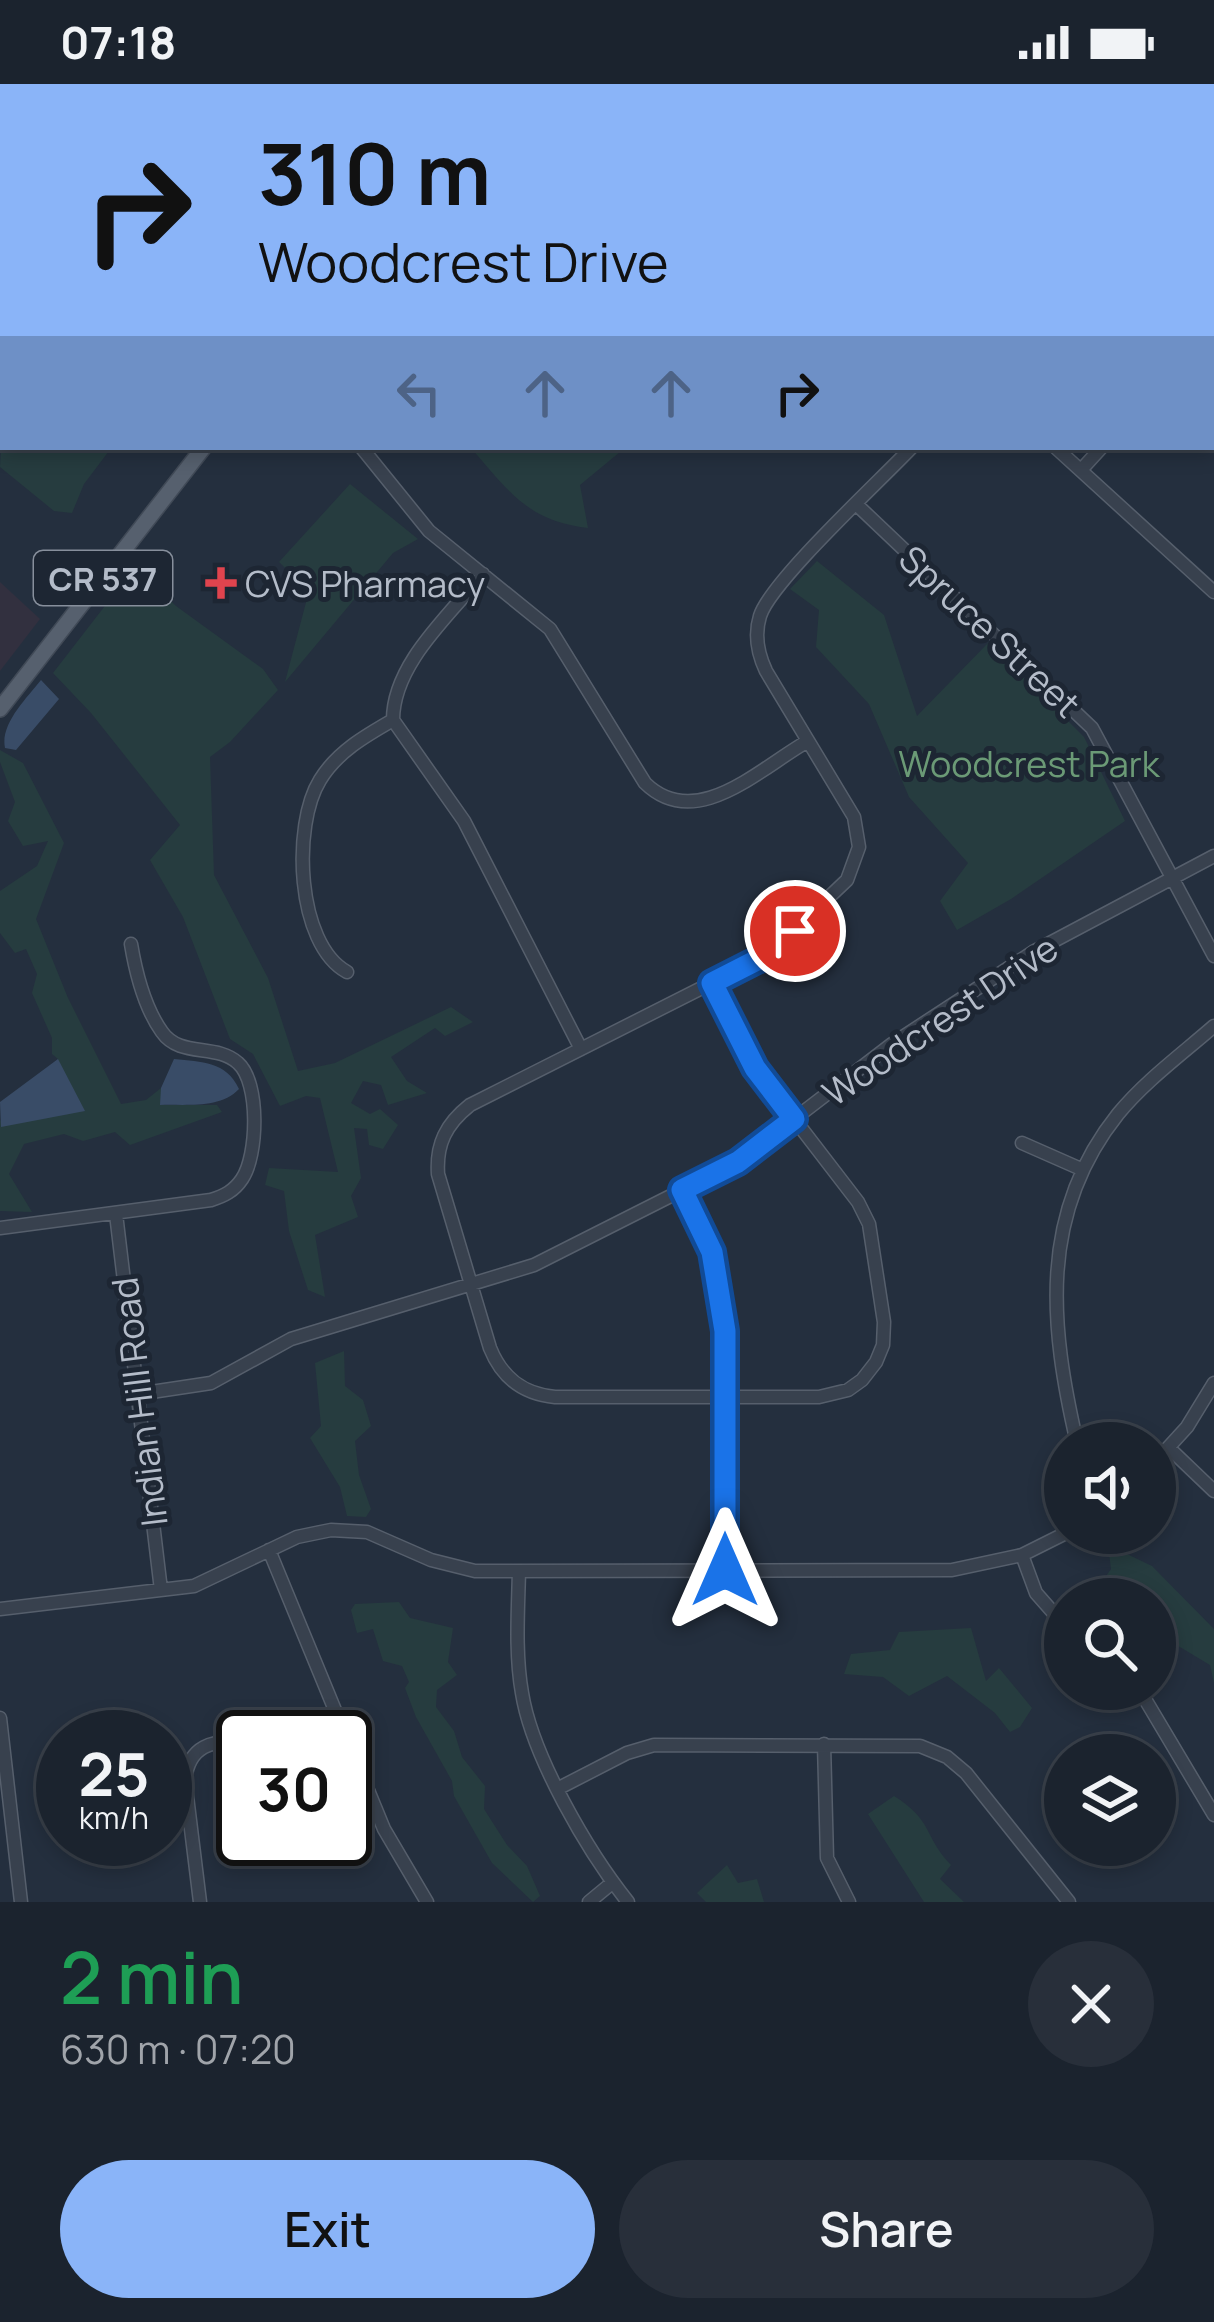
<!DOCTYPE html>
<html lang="en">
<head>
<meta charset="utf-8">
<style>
	:root { --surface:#1b232e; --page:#282f3a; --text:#f1f3f6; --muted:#a0a4aa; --line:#39404a; --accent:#8ab4f8 }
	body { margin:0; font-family:Manrope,sans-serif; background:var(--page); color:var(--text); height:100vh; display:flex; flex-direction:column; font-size:45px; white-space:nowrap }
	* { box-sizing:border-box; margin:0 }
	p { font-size:39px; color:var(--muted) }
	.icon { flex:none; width:66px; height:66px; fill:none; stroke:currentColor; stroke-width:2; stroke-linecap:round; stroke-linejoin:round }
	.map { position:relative; height:1818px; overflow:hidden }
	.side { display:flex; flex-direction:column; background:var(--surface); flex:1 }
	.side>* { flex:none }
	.hud { position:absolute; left:0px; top:0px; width:1215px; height:366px; box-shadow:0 6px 18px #0003,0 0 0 3px var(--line); background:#8ab4f8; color:#111; overflow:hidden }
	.fabs { position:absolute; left:1044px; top:1338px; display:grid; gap:24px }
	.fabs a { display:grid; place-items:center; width:132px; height:132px; border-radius:50%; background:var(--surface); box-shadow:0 6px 18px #0003,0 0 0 3px var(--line); font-size:60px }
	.speed { position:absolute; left:36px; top:1626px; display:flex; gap:24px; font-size:60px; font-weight:700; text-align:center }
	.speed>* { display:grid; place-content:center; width:156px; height:156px; border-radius:50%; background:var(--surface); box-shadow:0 6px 18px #0003,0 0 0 3px var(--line); line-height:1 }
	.speed small { font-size:30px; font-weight:400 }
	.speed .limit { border:6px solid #111; border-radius:18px; background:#fff; color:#111 }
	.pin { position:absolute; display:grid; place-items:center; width:102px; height:102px; color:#fff; margin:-51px; border:6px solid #fff; border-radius:50%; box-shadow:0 3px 12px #0007 }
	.me { position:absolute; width:132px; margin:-66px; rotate:0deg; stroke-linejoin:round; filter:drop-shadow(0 0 9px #0008) }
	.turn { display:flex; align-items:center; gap:42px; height:252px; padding:0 60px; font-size:54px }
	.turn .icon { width:156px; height:156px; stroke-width:2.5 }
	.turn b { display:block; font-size:84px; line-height:102px }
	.lanes { display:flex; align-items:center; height:114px; padding:0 60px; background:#0003; justify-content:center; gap:60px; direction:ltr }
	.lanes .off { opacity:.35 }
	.round { display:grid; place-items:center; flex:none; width:126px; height:126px; border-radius:63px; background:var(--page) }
	.headline { display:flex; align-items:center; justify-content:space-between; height:204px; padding:0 60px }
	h1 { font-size:72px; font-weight:600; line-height:90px; color:#1e9e55 }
	.cta { display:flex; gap:24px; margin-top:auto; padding:24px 60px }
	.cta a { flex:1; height:138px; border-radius:72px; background:var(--accent); color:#111; font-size:48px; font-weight:600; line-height:138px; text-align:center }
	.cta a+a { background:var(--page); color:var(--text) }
	.status { display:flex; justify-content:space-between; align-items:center; height:84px; padding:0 60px; background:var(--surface); direction:ltr }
	.status svg { height:33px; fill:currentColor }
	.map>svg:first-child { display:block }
	.medical { fill:#32303f }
	.green { fill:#263c3f }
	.water { fill:#394c67 }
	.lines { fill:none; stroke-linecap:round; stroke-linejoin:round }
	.minor-casing { stroke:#565f6c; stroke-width:15 }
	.major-casing { stroke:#414a57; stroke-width:18 }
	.minor { stroke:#38414e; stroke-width:12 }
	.major { stroke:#56606e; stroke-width:15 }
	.route-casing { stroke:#114b97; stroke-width:30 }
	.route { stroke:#1a73e8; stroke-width:21 }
	.health-dot { fill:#e0444e; stroke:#1d2633; stroke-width:4.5 }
	.labels { text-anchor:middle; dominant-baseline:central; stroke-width:10; stroke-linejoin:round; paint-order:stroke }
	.shield { fill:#1d2633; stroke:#878f9c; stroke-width:3 }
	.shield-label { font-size:33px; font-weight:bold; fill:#b4bcc9 }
	.poi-label { font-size:36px; fill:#b4bcc9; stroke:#1d2633; text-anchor:start }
	.street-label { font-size:36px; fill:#b4bcc9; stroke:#1d2633 }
	.park-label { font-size:36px; fill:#6b9a76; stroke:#1d2633 }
</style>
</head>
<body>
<div class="status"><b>07:18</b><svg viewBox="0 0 49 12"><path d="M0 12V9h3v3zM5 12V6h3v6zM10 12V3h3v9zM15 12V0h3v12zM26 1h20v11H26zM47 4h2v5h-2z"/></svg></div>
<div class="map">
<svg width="1214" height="1818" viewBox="0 0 1214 1818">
	<rect width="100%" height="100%" fill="#242f3e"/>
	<path class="medical" d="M0 498 40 535 0 587Z"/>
	<path class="green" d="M3 327V363H112L84 400 72 429 54 427 0 383Z
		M470 363H626L580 401 588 444C527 437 509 407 470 363Z
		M350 400 418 455 393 469 285 598 309 507 279 478Z
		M817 477 884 531 917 632 989 558 1084 653 1125 737 1011 815 957 846 940 817 968 779 909 713 869 620 816 563 819 526 790 505Z
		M135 483 176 522 263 585 278 606 230 658 210 673 214 791 268 894 298 987 335 979 451 923 473 938 445 952 435 944 391 973 407 997 427 1009 388 1021 381 1001 363 997 351 1019 370 1030 380 1025 398 1041 383 1065 369 1061 367 1045 354 1044 361 1094 351 1112 358 1133 315 1151 325 1213 308 1206 289 1147 284 1107 265 1101 269 1084 338 1088 320 1014 306 1012 280 1022 253 970 230 955 183 833 150 776 180 741 91 629 53 589Z
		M0 666 23 679 64 759 36 835 68 914 121 1020 146 1016 161 1004V1021H217L222 1028 130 1061 115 1048 83 1057 64 1050 24 1060 9 1090 32 1128 0 1127V1037L58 975 52 970V954L32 909 37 890 26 865 15 869 0 849V807L37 782 48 757 23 762 8 737 15 718 0 678Z
		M344 1267 345 1302 363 1316 371 1342 355 1357 359 1391 371 1425 366 1433 347 1432 340 1403 310 1354 321 1342 315 1279Z
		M1108 1461 1152 1482 1214 1545V1599L1210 1581 1155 1548V1515H1100L1093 1511 1111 1485Z
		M399 1518 410 1534 453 1544 448 1578 457 1591 437 1606 436 1623 454 1647 462 1673 485 1702 484 1725 507 1761 527 1782 540 1812 533 1818 492 1779 454 1712 452 1697 416 1633 405 1604 409 1598 402 1582 383 1577 373 1545 357 1549 351 1526 355 1520Z
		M971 1544 986 1597 999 1584 1032 1624 1020 1643 1010 1648 995 1629 947 1592 909 1612 883 1593 844 1590 851 1570 890 1566 899 1548Z
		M894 1712C934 1737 923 1752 951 1781L940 1795 964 1818H924L868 1730Z
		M727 1781 738 1799 757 1795 764 1818H706L697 1809Z"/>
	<path class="water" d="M41 596 59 615 16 666 5 664C0 640 26 615 41 596Z
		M58 975 85 1027 1 1043 0 1018Z
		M174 975C202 978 226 977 239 1005 220 1025 187 1020 160 1021L161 1004Z"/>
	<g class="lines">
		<defs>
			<path id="minor" d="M664 0 667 3
				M1212 107 1214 104
				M0 247 3 250
				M1212 287 1214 288
				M361 363 429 447 550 545 645 699C696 749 760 684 808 657
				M1055 363 1214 508
				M1081 386 1102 363
				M857 421 1092 644 1214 872
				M483 490C449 532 393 580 393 636L464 737 581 965
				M347 888C296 860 292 741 320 696 337 668 365 652 393 636
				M712 899 755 984 858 1118 869 1140 884 1238 883 1261 876 1278 862 1296 848 1306 819 1313H555C523 1310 502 1294 490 1264L438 1090C436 1060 446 1040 470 1021L769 870 847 796 859 763 854 733 766 587C758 570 754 551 760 532 771 497 881 396 912 363
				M1022 1059 1081 1085
				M682 1106 712 1168 725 1247V1487
				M116 1130 161 1506
				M0 1144 211 1116C224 1112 234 1107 242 1095 258 1072 260 998 238 979 216 959 180 974 162 948 144 923 136 890 131 860
				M138 1310 211 1299 291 1255 534 1181 738 1078 892 960 1033 868 1214 772
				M1077 1359C1050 1242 1038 1130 1118 1030 1145 997 1182 970 1214 942
				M1170 1365 1214 1407
				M1155 1378 1187 1343 1214 1299
				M269 1466 384 1745 427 1818
				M1022 1471 1036 1509 1065 1542
				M519 1487C518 1527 515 1570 522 1609 532 1672 588 1768 628 1818
				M0 1525 194 1502 297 1453 331 1446 367 1448 431 1476 475 1487 952 1486 1022 1471 1066 1449
				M1139 1605 1214 1731
				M0 1634 21 1818
				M310 1653 342 1641
				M824 1660 827 1774 849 1818
				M559 1704 627 1669 654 1661 920 1662 947 1673 966 1689 1069 1818
				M200 1818 185 1696C189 1662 212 1655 243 1659
				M589 1818 612 1799"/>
			<path id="major" d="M489 3 491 0
				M0 625 204 363"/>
		</defs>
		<use href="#minor" class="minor-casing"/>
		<use href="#major" class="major-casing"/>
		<use href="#minor" class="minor"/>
		<use href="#major" class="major"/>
	</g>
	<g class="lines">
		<defs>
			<path id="route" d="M725 1486V1247L712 1168 682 1106 738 1078 794 1035 755 984 712 899 769 870 795 847"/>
		</defs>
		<use href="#route" class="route-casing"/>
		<use href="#route" class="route"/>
	</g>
	<path class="health-dot" d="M215 481h12v12h12v12h-12v12h-12v-12h-12v-12h12z"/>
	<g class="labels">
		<rect class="shield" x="34" y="467" width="138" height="54" rx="9"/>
		<g class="shield-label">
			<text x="103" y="494">CR 537</text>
		</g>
		<g class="poi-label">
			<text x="245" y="499">CVS Pharmacy</text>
		</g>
		<g class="street-label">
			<text transform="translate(990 547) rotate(43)">Spruce Street</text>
			<text transform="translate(940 936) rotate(-34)">Woodcrest Drive</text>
			<text transform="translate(139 1318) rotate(-97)">Indian Hill Road</text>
		</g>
		<g class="park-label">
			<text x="1029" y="679">Woodcrest Park</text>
		</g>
	</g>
</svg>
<div class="fabs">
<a><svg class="icon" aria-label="sound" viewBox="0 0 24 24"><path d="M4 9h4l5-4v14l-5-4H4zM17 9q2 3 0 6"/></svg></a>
<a><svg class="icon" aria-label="search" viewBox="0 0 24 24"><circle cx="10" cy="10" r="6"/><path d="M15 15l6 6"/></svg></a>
<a><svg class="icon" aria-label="layers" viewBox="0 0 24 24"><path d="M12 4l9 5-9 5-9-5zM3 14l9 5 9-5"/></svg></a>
</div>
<div class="speed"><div>25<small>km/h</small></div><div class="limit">30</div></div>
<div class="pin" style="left:795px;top:847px;background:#d93025"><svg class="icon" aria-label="arrive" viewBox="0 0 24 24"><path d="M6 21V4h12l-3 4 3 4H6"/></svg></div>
<svg class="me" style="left:725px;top:1486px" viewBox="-20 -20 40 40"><path d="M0-17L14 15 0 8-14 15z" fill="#1a73e8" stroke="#fff" stroke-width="4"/></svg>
<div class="hud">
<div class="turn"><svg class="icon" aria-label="right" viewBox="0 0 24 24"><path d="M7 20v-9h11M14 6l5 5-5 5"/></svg><div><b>310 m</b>Woodcrest Drive</div></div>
<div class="lanes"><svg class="icon off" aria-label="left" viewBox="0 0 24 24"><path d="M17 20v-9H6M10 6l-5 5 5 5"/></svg><svg class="icon off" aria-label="ahead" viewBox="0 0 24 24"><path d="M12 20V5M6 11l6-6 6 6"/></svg><svg class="icon off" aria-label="ahead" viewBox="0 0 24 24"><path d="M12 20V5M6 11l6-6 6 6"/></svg><svg class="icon" aria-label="right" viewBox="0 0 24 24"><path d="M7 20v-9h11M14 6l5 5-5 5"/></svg></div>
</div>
</div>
<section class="side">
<div class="headline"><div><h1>2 min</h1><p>630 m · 07:20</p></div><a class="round"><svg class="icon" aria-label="close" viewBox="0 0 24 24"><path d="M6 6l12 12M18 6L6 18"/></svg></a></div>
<div class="cta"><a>Exit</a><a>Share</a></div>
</section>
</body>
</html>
